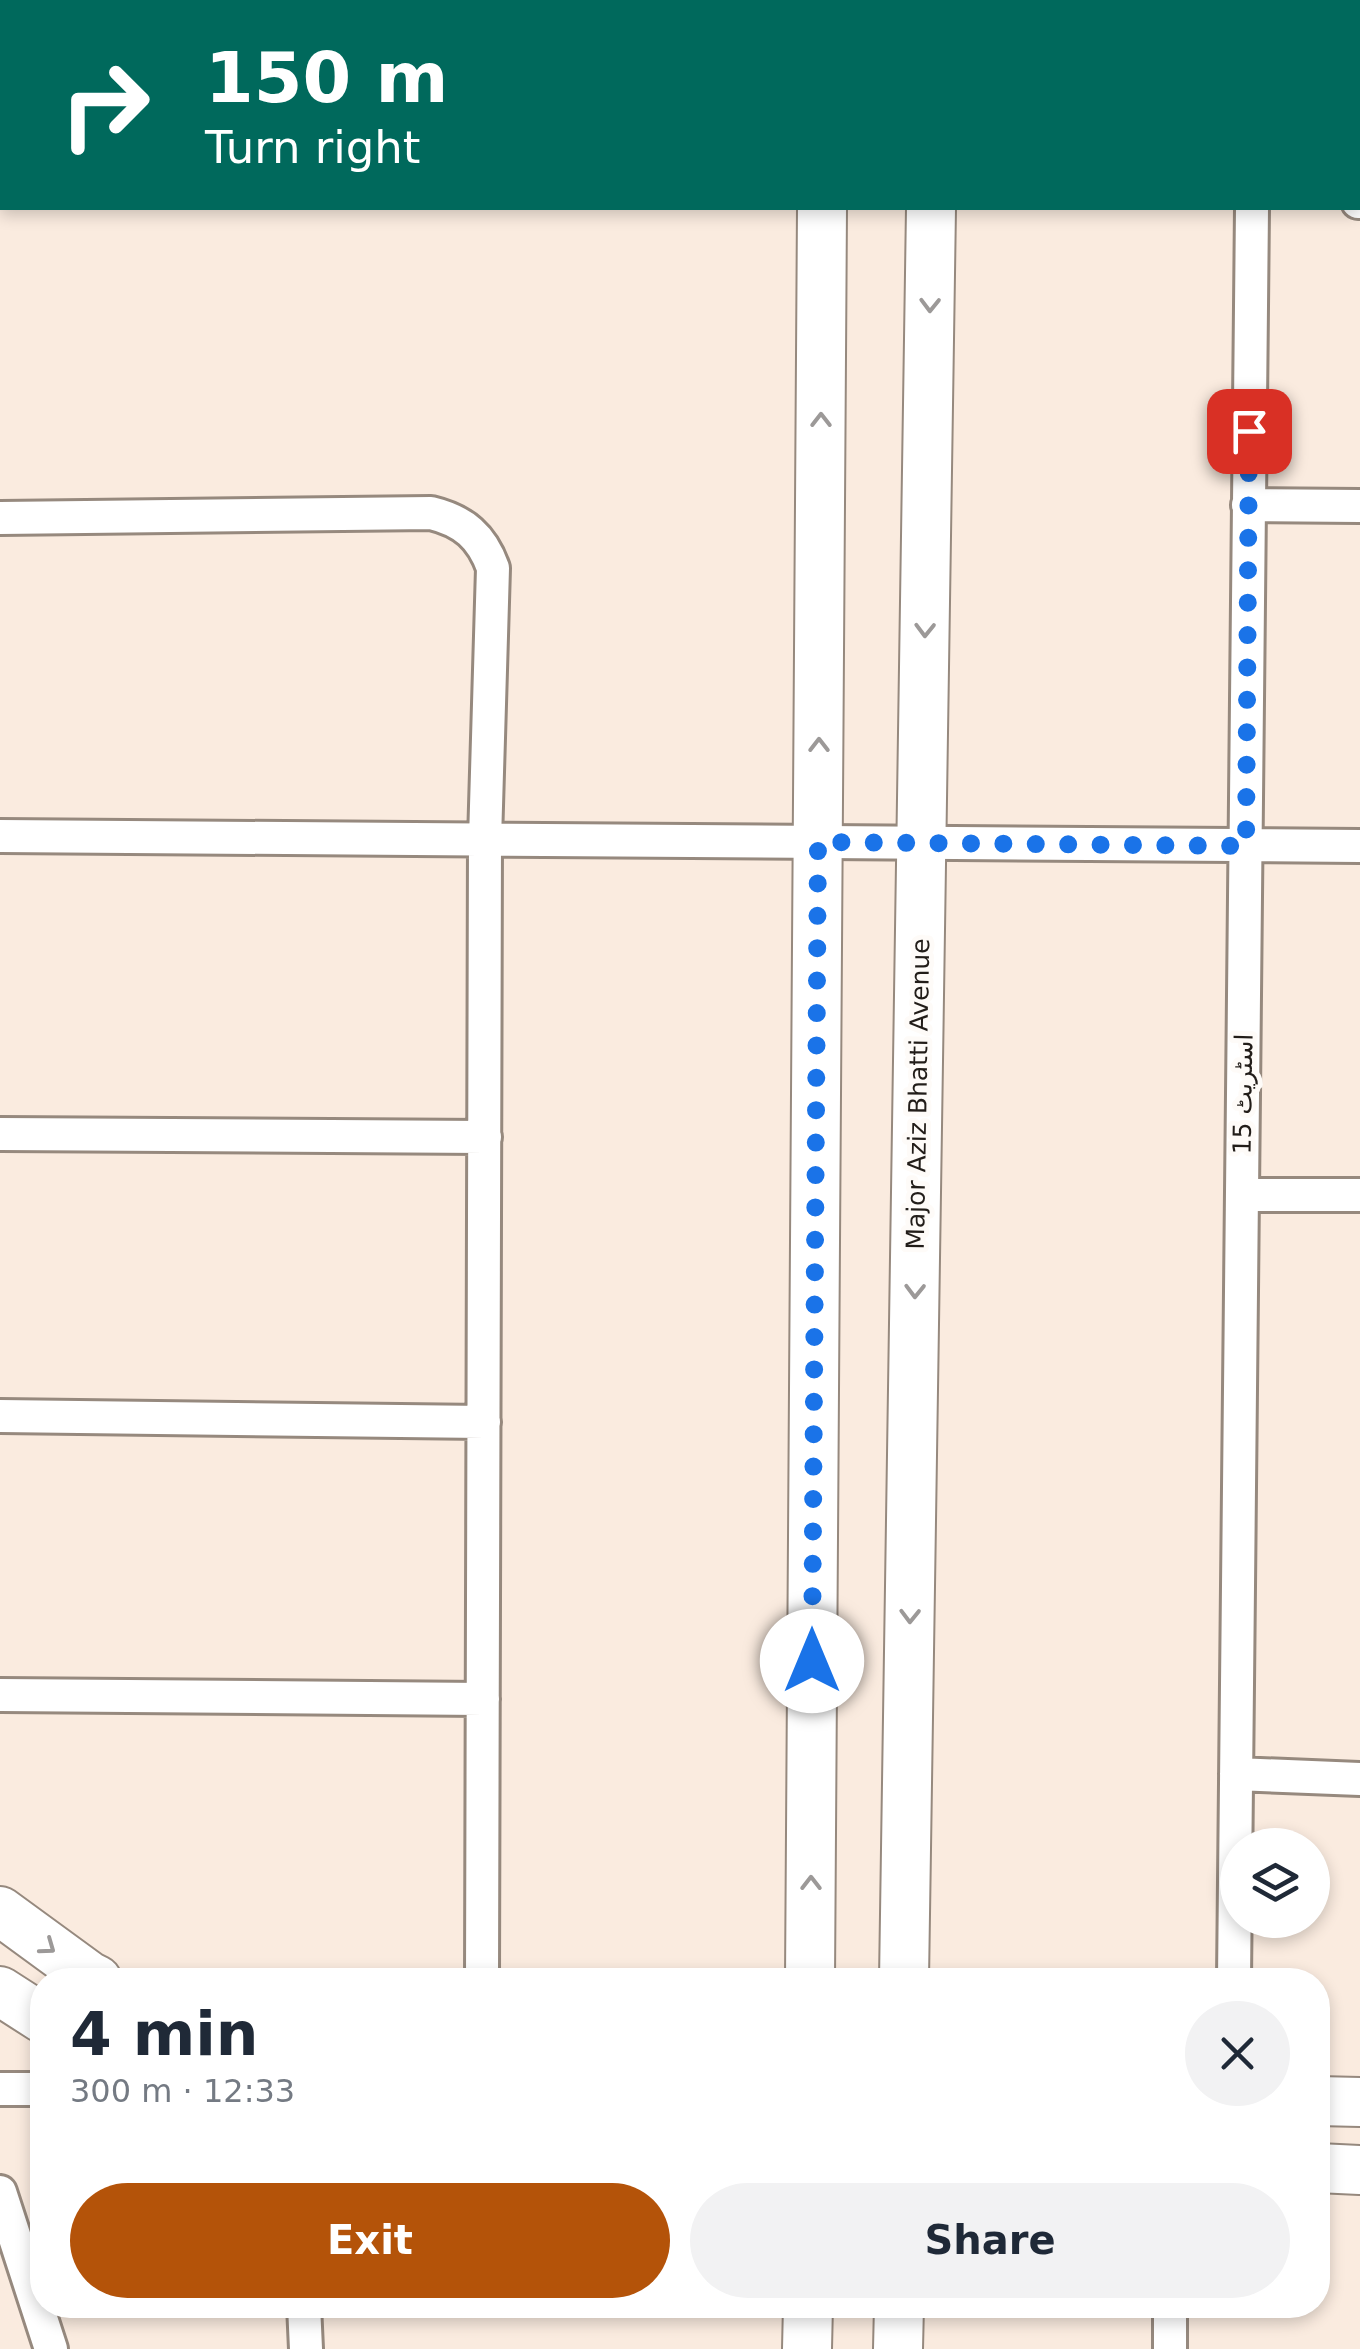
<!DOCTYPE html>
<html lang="en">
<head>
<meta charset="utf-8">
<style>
	:root { --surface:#fff; --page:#f2f2f3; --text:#1f2937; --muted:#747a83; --accent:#b45309 }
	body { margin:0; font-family:"DejaVu Sans","Noto Sans Arabic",sans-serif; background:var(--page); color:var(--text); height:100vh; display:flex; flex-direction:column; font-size:38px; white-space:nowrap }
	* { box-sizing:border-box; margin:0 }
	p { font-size:32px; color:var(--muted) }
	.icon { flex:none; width:55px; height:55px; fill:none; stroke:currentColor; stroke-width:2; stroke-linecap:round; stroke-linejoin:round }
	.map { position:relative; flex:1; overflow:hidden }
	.side { position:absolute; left:30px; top:1968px; width:1300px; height:350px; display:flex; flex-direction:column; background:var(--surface); border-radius:40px; box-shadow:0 5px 15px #0003 }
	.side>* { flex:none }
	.hud { position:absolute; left:0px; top:0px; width:1360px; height:210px; box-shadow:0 5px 15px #0003; background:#00695c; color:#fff; overflow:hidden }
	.buttons { position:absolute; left:1220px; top:1828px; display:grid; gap:20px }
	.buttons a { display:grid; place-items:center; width:110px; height:110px; border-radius:50%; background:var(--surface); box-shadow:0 5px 15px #0003; font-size:50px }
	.pin { position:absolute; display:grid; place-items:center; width:85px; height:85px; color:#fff; margin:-42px; border-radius:20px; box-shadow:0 5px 15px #0006 }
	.me { position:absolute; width:110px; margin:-55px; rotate:0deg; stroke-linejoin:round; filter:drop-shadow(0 0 8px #0008) }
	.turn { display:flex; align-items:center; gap:35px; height:210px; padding:0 40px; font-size:45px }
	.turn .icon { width:130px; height:130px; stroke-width:2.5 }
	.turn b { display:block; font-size:70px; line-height:85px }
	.round { display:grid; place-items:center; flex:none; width:105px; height:105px; border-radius:52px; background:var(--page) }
	.headline { display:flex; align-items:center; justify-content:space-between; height:170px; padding:0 40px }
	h1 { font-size:60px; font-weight:700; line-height:75px }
	.cta { display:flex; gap:20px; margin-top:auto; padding:20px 40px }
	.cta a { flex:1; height:115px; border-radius:60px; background:var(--accent); color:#fff; font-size:40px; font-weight:700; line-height:115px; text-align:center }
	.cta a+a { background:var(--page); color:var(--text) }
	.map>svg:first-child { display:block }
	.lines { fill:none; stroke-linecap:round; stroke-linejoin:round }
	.street-casing { stroke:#96897e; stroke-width:38 }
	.secondary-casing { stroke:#96897e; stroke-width:52 }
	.street { stroke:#fff; stroke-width:32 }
	.secondary { stroke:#fff; stroke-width:48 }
	.oneway { stroke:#9c9998 }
	.route { stroke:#1a73e8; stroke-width:18; stroke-dasharray:0 32.4 }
	.labels { text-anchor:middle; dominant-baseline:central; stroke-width:10; stroke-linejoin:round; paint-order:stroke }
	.street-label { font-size:25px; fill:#221d19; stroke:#fefbf8 }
</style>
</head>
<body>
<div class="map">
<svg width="1360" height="2349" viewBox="0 0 1360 2349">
	<rect width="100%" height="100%" fill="#faebdf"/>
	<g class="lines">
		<defs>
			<path id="street" d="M362 2V0
				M1253 2V0
				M0 121 2 122
				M1358 202H1360
				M1248 505 1360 506
				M0 518 431 513C464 521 482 537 493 568L485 840 482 1980
				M0 836 1360 846
				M0 1134 485 1137
				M1242 1195H1360
				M0 1416 484 1422
				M0 1695 483 1699
				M1236 1774 1360 1779
				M1234 1980 1252 208
				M0 2089H42
				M0 2192 51 2349
				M304 2305 306 2349
				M1170 2349V2305"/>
			<path id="secondary" d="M930 0V2
				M825 2V0
				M0 1911 89 1976 97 1980
				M810 1980 822 208
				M904 1980 931 208
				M0 1991 42 2018
				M1318 2101 1360 2102
				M1318 2168 1360 2170
				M807 2349 808 2305
				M898 2349 899 2305"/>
		</defs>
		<use href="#street" class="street-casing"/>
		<use href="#secondary" class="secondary-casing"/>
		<use href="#street" class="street"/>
		<use href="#secondary" class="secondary"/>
	</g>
	<defs><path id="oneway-chevron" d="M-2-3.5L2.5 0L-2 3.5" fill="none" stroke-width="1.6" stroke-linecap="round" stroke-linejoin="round" transform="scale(2.5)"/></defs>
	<g class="oneway">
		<use href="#oneway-chevron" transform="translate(930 305) rotate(91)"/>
		<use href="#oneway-chevron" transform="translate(821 420) rotate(-90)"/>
		<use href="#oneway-chevron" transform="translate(925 630) rotate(91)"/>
		<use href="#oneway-chevron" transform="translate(819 745) rotate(-90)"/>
		<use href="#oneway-chevron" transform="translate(915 1291) rotate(91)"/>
		<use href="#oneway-chevron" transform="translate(910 1616) rotate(91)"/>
		<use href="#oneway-chevron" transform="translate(811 1883) rotate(-90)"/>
		<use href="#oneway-chevron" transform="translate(48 1947) rotate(36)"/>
	</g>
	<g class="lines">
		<path class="route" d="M812 1661 818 842 1246 846 1249 431"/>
	</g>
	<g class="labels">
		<g class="street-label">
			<text transform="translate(918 1094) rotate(-89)">Major Aziz Bhatti Avenue</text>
			<text transform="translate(1243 1094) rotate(-89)">اسٹریٹ 15</text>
		</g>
	</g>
</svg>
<div class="buttons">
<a><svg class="icon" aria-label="layers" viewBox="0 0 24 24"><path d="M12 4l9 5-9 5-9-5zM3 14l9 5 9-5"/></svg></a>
</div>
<div class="pin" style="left:1249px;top:431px;background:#d93025"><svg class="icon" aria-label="arrive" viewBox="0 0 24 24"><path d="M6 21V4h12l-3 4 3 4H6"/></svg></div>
<svg class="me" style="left:812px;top:1661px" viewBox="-20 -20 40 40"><circle r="19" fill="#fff"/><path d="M0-13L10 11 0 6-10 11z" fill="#1a73e8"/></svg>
<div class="hud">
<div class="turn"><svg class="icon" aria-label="right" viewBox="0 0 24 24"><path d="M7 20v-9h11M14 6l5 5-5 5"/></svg><div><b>150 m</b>Turn right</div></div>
</div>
<section class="side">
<div class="headline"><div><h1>4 min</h1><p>300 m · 12:33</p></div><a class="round"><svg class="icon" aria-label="close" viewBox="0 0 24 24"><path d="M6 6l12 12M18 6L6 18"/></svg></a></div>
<div class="cta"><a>Exit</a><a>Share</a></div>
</section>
</div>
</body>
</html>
